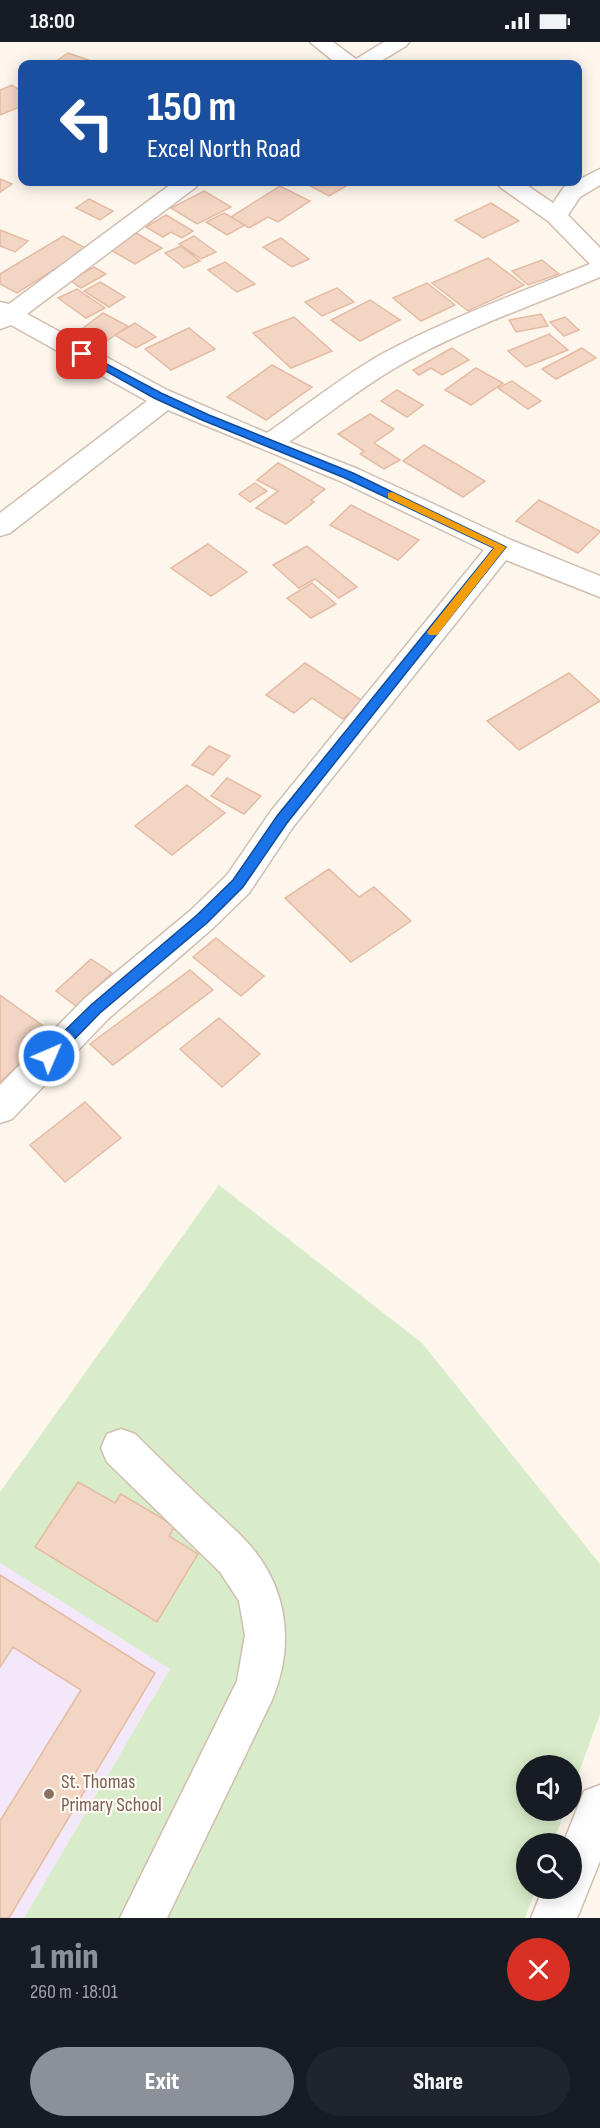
<!DOCTYPE html>
<html lang="en">
<head>
<meta charset="utf-8">
<style>
	:root { --surface:#171b24; --page:#20242c; --text:#f1f3f6; --muted:#9ea1a6; --accent:#8c9099 }
	body { margin:0; font-family:"Sofia Sans Condensed",sans-serif; background:var(--page); color:var(--text); height:100vh; display:flex; flex-direction:column; font-size:22px; white-space:nowrap }
	* { box-sizing:border-box; margin:0 }
	p { font-size:20px; color:var(--muted) }
	.icon { flex:none; width:33px; height:33px; fill:none; stroke:currentColor; stroke-width:2; stroke-linecap:round; stroke-linejoin:round }
	.map { position:relative; height:1876px; overflow:hidden }
	.sheet { display:flex; flex-direction:column; background:var(--surface); flex:1 }
	.sheet>* { flex:none }
	.top-card { position:absolute; left:18px; top:18px; width:564px; height:126px; border-radius:12px; box-shadow:0 3px 15px #0003; background:#1a4fa0; color:#fff; overflow:hidden }
	.tools { position:absolute; left:516px; top:1713px; display:grid; gap:12px }
	.tools a { display:grid; place-items:center; width:66px; height:66px; border-radius:50%; background:var(--surface); box-shadow:0 3px 15px #0003; font-size:30px }
	.pin { position:absolute; display:grid; place-items:center; width:51px; height:51px; color:#fff; margin:-26px; border-radius:12px; box-shadow:0 3px 9px #0006 }
	.me { position:absolute; width:66px; margin:-33px; rotate:45deg; stroke-linejoin:round; filter:drop-shadow(0 0 4px #0008) }
	.turn { display:flex; align-items:center; gap:21px; height:126px; padding:0 30px; font-size:27px }
	.turn .icon { width:78px; height:78px; stroke-width:2.5 }
	.turn b { display:block; font-size:42px; line-height:51px }
	.round { display:grid; place-items:center; flex:none; width:63px; height:63px; border-radius:32px; background:var(--page) }
	.summary { display:flex; align-items:center; justify-content:space-between; height:102px; padding:0 30px }
	h1 { font-size:36px; font-weight:800; line-height:45px; color:var(--accent) }
	.action { display:flex; gap:12px; margin-top:auto; padding:12px 30px }
	.action a { flex:1; height:69px; border-radius:36px; background:var(--accent); color:#fff; font-size:24px; font-weight:800; line-height:69px; text-align:center }
	.action a+a { background:var(--page); color:var(--text) }
	.status { display:flex; justify-content:space-between; align-items:center; height:42px; padding:0 30px; background:var(--surface); direction:ltr }
	.status svg { height:16px; fill:currentColor }
	.map>svg:first-child { display:block }
	.education { fill:#f3e8fa }
	.green { fill:#d8ecc9 }
	.building { fill:#f3d5c3; stroke:#e6bba3; stroke-width:1.5 }
	.lines { fill:none; stroke-linecap:round; stroke-linejoin:round }
	.minor-casing { stroke:#d1beb0; stroke-width:3 }
	.minor { fill:#fff; fill-rule:evenodd }
	.route { fill:#1a73e8; stroke:#114b97; stroke-width:1.5 }
	.slow { fill:#f59e0b }
	.education-dot { fill:#8d6e63; stroke:#fffaf3; stroke-width:2 }
	.labels { text-anchor:middle; dominant-baseline:central; stroke-width:4.5; stroke-linejoin:round; paint-order:stroke }
	.near-education-label { font-size:20px; fill:#785e54; stroke:#fffaf3; text-anchor:start }
</style>
</head>
<body>
<div class="status"><b>18:00</b><svg viewBox="0 0 49 12"><path d="M0 12V9h3v3zM5 12V6h3v6zM10 12V3h3v9zM15 12V0h3v12zM26 1h20v11H26zM47 4h2v5h-2z"/></svg></div>
<div class="map">
<svg width="600" height="1876" viewBox="0 0 600 1876">
	<rect width="100%" height="100%" fill="#fdf6ec"/>
	<path class="education" d="M0 1521 170 1627 24 1876H0Z"/>
	<path class="green" d="M219 1143 422 1301 600 1522V1672L572 1750V1724H526V1768L565 1769 553 1801 526 1802V1846L536 1847 525 1876H24L170 1627 0 1521V1450Z"/>
	<path class="building" d="M68 11 100 22H52Z
		M12 43 22 50V64L0 73V48Z
		M0 137 12 142 0 150Z
		M303 140H353L329 154Z
		M280 144 310 159 278 180 268 175 249 186 231 175Z
		M204 149 231 165 197 182 171 166Z
		M89 157 113 169 100 178 76 166Z
		M491 161 519 179 483 196 455 178Z
		M224 171 245 183 227 193 206 180Z
		M166 173 193 189 182 196 171 190 163 195 146 185Z
		M0 188 28 199 15 210 0 204Z
		M136 191 162 206 135 222 109 207Z
		M63 194 87 207 17 251 0 242V232Z
		M194 194 216 210 201 217 179 202Z
		M281 196 309 217 292 225 263 205Z
		M181 204 200 219 184 226 165 211Z
		M488 216 524 243 468 269 432 241Z
		M542 218 559 232 528 243 512 229Z
		M225 220 255 242 237 250 208 228Z
		M94 225 106 232 81 246 70 238Z
		M100 240 125 255 109 265 84 249Z
		M427 241 455 263 421 279 393 256Z
		M337 246 354 260 322 274 305 260Z
		M77 247 105 266 86 276 58 256Z
		M370 258 400 278 360 299 331 278Z
		M103 271 128 284 104 301 79 289Z
		M541 272 548 284 516 290 509 278Z
		M294 275 332 309 291 326 253 291Z
		M565 275 579 288 564 294 550 280Z
		M135 281 156 295 136 306 115 293Z
		M189 286 215 307 171 328 145 307Z
		M549 292 568 308 526 325 508 309Z
		M452 306 469 318 442 333 431 326 419 333 413 328Z
		M582 306 596 316 556 337 542 327Z
		M272 323 312 345 266 378 227 355Z
		M476 326 503 341 471 363 445 348Z
		M512 339 541 359 528 367 498 346Z
		M397 348 423 363 407 375 381 359Z
		M370 372 394 387 374 401 400 418 384 427 360 412 364 409 338 392Z
		M424 403 485 439 463 455 403 419Z
		M278 421 325 447 311 458 314 460 286 482 256 466 278 449 257 438Z
		M255 441 267 449 250 460 239 452Z
		M539 458 600 489V490L578 511 516 479Z
		M351 463 419 498 398 518 330 483Z
		M208 502 247 530 211 554 171 526Z
		M307 504 357 545 339 556 315 537 299 546 273 523Z
		M312 541 336 562 311 576 287 556Z
		M305 621 363 659 343 677 312 656 294 671 266 653Z
		M569 631 600 659 519 708 487 679Z
		M209 704 230 714 213 733 192 723Z
		M227 736 261 754 244 772 211 754Z
		M187 743 225 771 172 813 135 784Z
		M329 827 359 855 374 845 411 879 351 920 285 856Z
		M216 896 264 934 241 954 193 915Z
		M91 917 112 931 76 964 56 949Z
		M190 928 213 948 113 1023 90 1002Z
		M0 953 53 991 0 1040Z
		M219 976 260 1012 222 1045 180 1007Z
		M85 1060 121 1096 65 1140 30 1103Z
		M78 1440 115 1461 121 1452 175 1484 169 1494 198 1512 157 1580 35 1505Z
		M0 1533 155 1631 9 1876H0V1779L81 1648 13 1605 0 1625Z"/>
	<g class="lines">
		<defs>
			<path id="minor" d="M310 0H333L356 17 384 0H409L406 4 376 22H337Z
				M600 127V143L580 155 568 173 600 206V235C531 264 460 288 395 326 358 348 324 375 289 400L358 427 511 498 600 534V555L506 518 293 785 249 851 213 886 108 977 12 1077 0 1081V1043L84 957 191 868 227 833 271 769 484 508 340 439 168 368 10 491 0 494V471L147 359 11 283 0 287V260L9 262 174 140H199L196 145 27 272 167 348 267 391C304 365 340 336 380 313 447 277 519 251 590 222L548 179 500 145 497 140H522L553 161 564 145Z
				M121 1387 135 1392C159 1416 183 1439 207 1462 221 1475 235 1487 247 1500 288 1545 295 1603 272 1658L167 1876H120L237 1639 245 1593 239 1559 220 1530 107 1420 101 1406 107 1392Z
				M600 1743V1819L577 1876H531L543 1846H572V1802H563L584 1749Z"/>
		</defs>
		<use href="#minor" class="minor-casing"/>
		<use href="#minor" class="minor"/>
	</g>
	<path class="route" d="M82 309 161 351 209 373 353 431 506 505 287 781 243 845 207 881 100 971 54 1018H44L42 1014 44 1009 91 963 197 873 233 838 277 774 494 506 345 436 202 378 154 356 79 314 77 312Z"/>
	<path class="slow" d="M392 450 506 505 437 593H429L427 590 494 506 388 456V451Z"/>
	<circle class="education-dot" cx="49" cy="1752" r="6"/>
	<g class="labels">
		<g class="near-education-label">
			<text x="61" y="1740">St. Thomas<tspan x="61" dy="23">Primary School</tspan></text>
		</g>
	</g>
</svg>
<div class="tools">
<a><svg class="icon" aria-label="sound" viewBox="0 0 24 24"><path d="M4 9h4l5-4v14l-5-4H4zM17 9q2 3 0 6"/></svg></a>
<a><svg class="icon" aria-label="search" viewBox="0 0 24 24"><circle cx="10" cy="10" r="6"/><path d="M15 15l6 6"/></svg></a>
</div>
<div class="pin" style="left:82px;top:312px;background:#d93025"><svg class="icon" aria-label="arrive" viewBox="0 0 24 24"><path d="M6 21V4h12l-3 4 3 4H6"/></svg></div>
<svg class="me" style="left:49px;top:1014px" viewBox="-20 -20 40 40"><circle r="17" fill="#1a73e8" stroke="#fff" stroke-width="3"/><path d="M0-11L8 9 0 5-8 9z" fill="#fff"/></svg>
<div class="top-card">
<div class="turn"><svg class="icon" aria-label="left" viewBox="0 0 24 24"><path d="M17 20v-9H6M10 6l-5 5 5 5"/></svg><div><b>150 m</b>Excel North Road</div></div>
</div>
</div>
<section class="sheet">
<div class="summary"><div><h1>1 min</h1><p>260 m · 18:01</p></div><a class="round" style="background:#d93025;color:#fff"><svg class="icon" aria-label="close" viewBox="0 0 24 24"><path d="M6 6l12 12M18 6L6 18"/></svg></a></div>
<div class="action"><a>Exit</a><a>Share</a></div>
</section>
</body>
</html>
